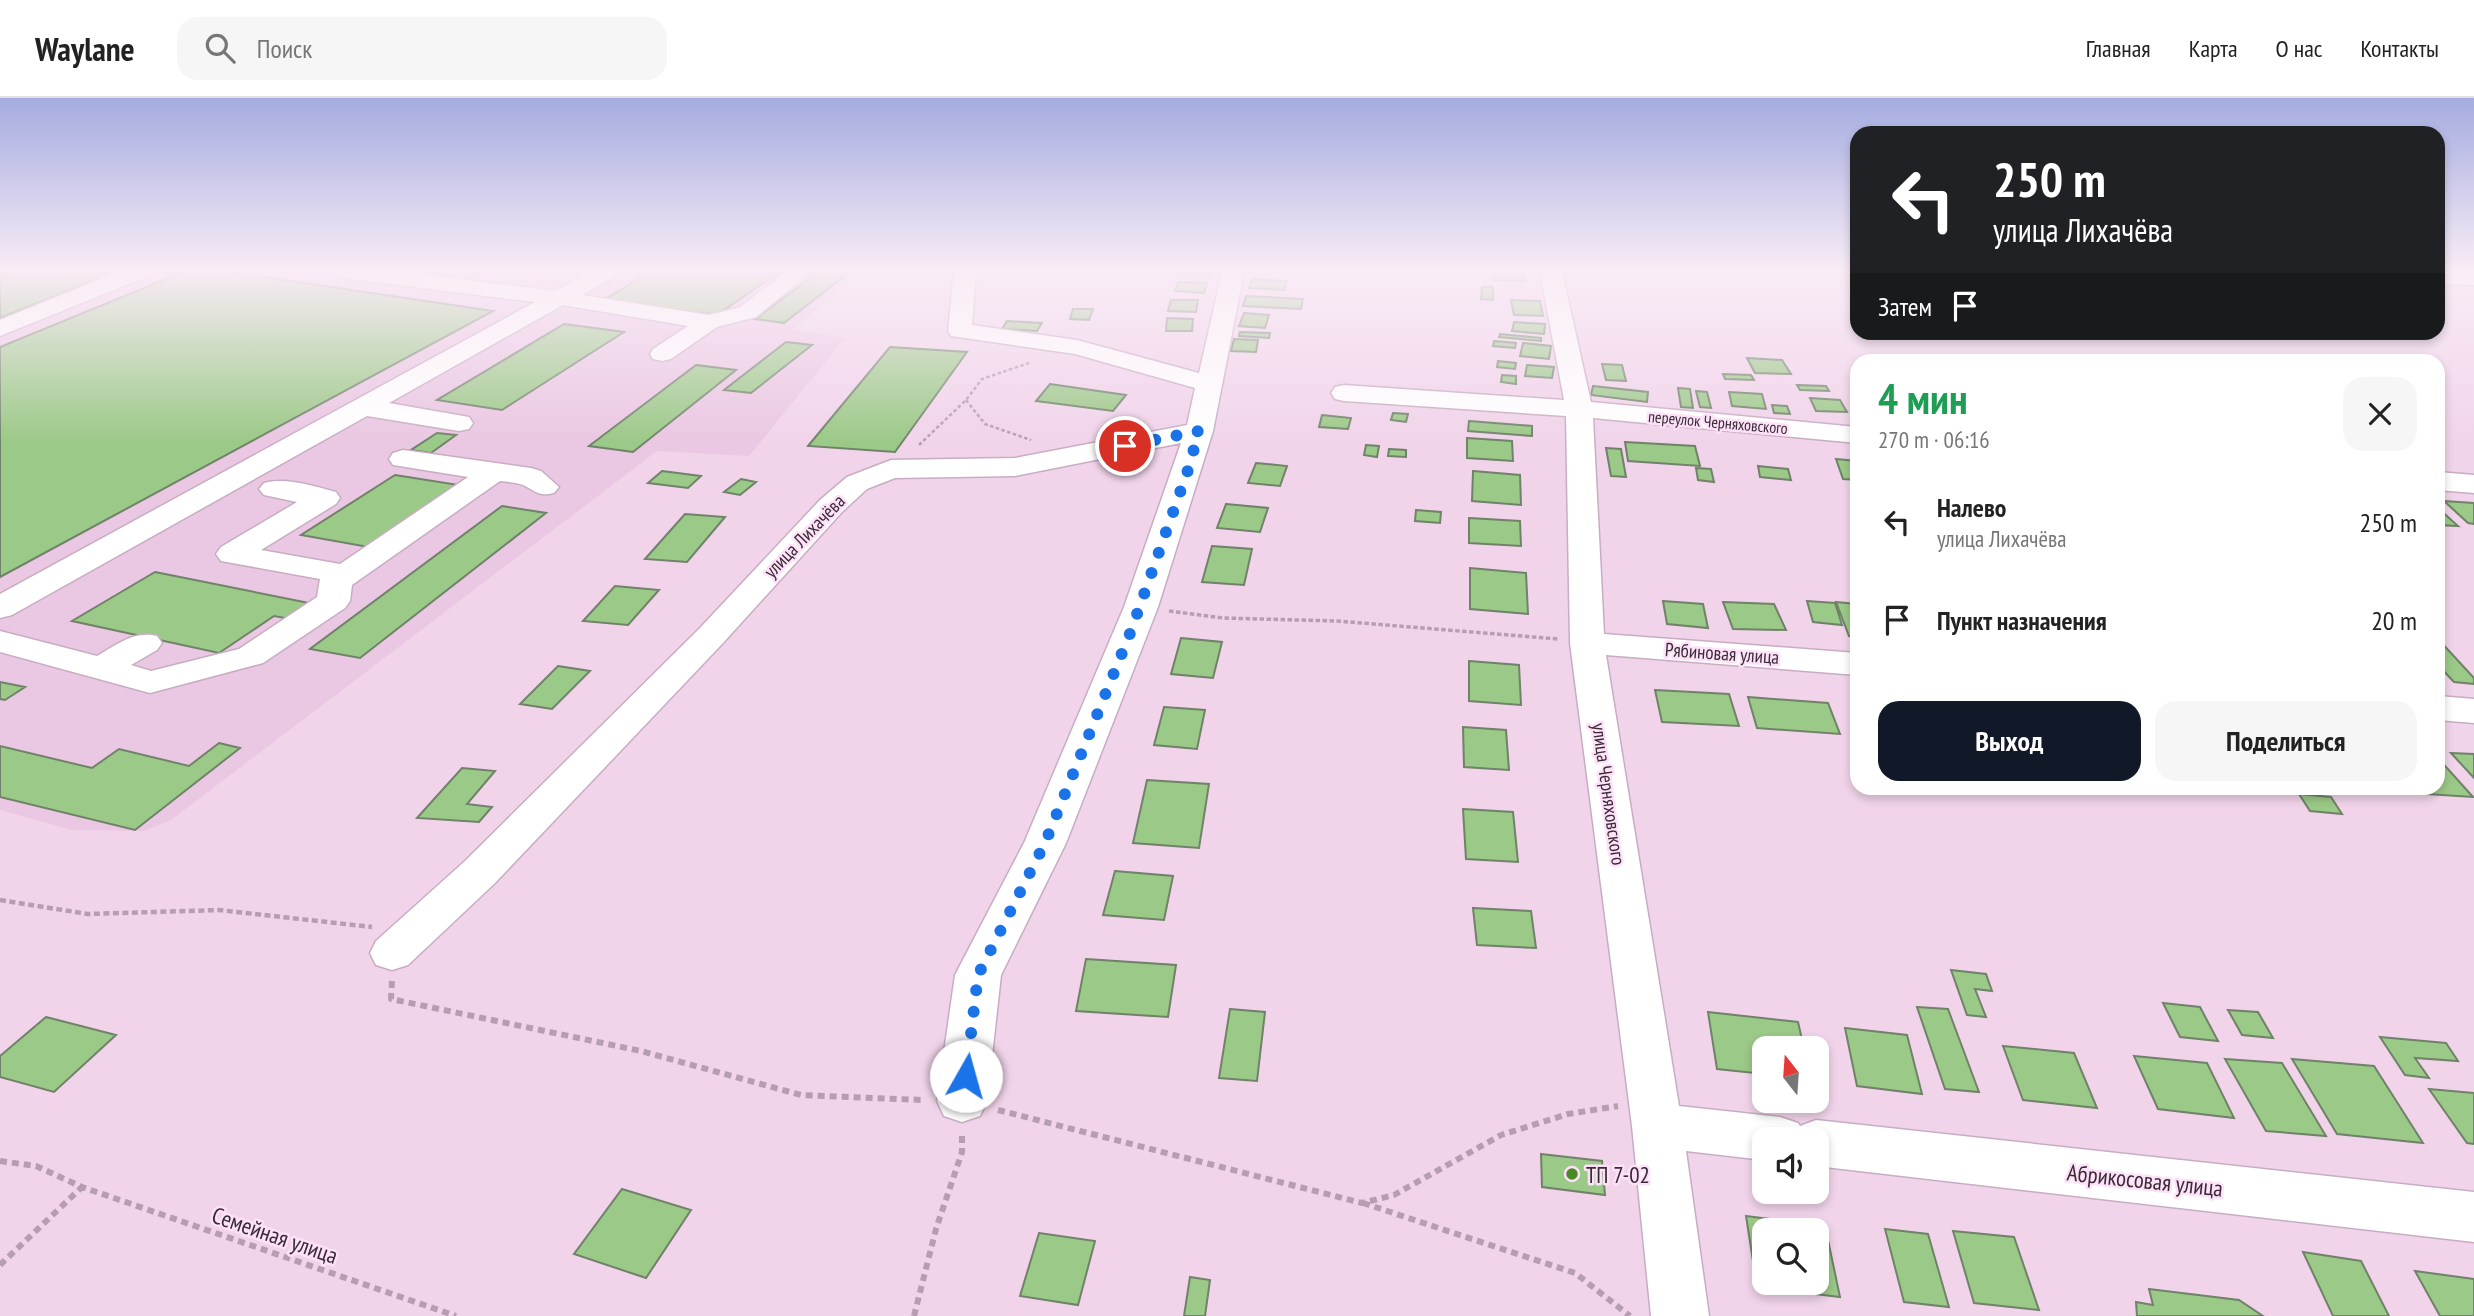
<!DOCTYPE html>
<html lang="ru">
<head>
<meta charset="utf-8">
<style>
	:root { --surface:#fff; --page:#f6f6f6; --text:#222; --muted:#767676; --line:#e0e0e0; --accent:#111827 }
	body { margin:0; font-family:"PT Sans Narrow",sans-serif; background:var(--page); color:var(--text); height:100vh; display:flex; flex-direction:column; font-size:26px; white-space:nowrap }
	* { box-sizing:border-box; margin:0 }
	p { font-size:23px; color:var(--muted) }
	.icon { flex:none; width:38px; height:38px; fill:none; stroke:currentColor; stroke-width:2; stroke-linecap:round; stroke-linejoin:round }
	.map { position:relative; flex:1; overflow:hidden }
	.drawer { position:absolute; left:1850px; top:256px; width:595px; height:441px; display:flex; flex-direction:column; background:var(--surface); border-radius:21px; box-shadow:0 4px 10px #0003 }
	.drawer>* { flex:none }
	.banner { position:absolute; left:1850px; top:28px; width:595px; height:214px; border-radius:21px; box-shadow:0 4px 10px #0003; background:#202124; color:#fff; overflow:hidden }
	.needle { width:46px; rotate:343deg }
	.buttons { position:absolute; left:1752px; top:938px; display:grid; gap:14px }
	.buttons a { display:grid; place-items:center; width:77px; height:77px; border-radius:14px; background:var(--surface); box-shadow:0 4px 10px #0003; font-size:35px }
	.pin { position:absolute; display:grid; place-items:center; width:60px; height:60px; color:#fff; margin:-30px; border:4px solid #fff; border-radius:50%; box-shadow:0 2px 7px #0007 }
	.me { position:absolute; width:77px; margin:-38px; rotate:7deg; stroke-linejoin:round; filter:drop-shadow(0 0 5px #0008) }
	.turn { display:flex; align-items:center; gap:24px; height:147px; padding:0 28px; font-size:32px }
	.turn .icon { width:91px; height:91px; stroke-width:2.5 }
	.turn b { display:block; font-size:49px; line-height:60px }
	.then { display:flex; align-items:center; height:66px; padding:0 28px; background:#0003; gap:14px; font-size:26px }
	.round { display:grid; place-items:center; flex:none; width:74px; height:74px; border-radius:21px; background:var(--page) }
	.summary { display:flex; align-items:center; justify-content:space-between; height:119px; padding:0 28px }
	h1 { font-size:42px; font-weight:700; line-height:52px; color:#1e9e55 }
	.button { display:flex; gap:14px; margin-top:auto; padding:14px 28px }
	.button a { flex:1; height:80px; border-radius:21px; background:var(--accent); color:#fff; font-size:28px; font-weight:700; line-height:80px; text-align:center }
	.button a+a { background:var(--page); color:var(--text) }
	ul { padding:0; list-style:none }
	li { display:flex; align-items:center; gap:21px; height:98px; padding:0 28px }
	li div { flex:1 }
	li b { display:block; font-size:26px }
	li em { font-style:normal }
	header { display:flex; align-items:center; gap:42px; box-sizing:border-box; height:98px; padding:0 35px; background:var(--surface); border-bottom:2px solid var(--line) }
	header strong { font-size:33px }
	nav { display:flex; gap:38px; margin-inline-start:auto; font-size:24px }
	.search { width:490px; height:63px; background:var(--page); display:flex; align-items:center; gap:18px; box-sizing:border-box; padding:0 24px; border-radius:21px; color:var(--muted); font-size:26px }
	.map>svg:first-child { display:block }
	.built { fill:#eac7e2 }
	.building { fill:#9bc987; stroke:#708269; stroke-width:2; fill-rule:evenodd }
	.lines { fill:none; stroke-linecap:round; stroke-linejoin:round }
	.minor-casing { stroke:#c8adc2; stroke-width:3 }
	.path-far3 { stroke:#b69eb0; stroke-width:2.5; stroke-dasharray:3.5 2.5; stroke-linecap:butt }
	.path-far2 { stroke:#b69eb0; stroke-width:3.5; stroke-dasharray:4.5 2.5; stroke-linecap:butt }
	.path-far1 { stroke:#b69eb0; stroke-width:4.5; stroke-dasharray:6 3.5; stroke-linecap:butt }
	.path { stroke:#b69eb0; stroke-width:6; stroke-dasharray:7 5; stroke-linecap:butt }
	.minor { fill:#fff; fill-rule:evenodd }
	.route { stroke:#1a73e8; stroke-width:12; stroke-dasharray:0 21.6 }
	.poi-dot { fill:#4a8828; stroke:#fee1f8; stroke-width:2.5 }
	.labels { text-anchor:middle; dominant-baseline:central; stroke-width:5; stroke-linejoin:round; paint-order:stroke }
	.far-street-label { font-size:16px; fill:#372c34; stroke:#fee1f8 }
	.street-label { font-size:19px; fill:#372c34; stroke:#fee1f8 }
	.near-poi-label { font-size:23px; fill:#372c34; stroke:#fee1f8; text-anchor:start }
	.near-street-label { font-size:23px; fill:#372c34; stroke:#fee1f8 }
</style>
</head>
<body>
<header>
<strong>Waylane</strong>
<div class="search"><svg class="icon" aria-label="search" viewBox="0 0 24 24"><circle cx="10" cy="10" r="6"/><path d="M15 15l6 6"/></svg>Поиск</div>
<nav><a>Главная</a><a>Карта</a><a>О нас</a><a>Контакты</a></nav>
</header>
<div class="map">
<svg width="2474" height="1218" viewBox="0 0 2474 1218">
	<rect width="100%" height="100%" fill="#f1d4ea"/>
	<path class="built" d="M0 174H862L792 232 845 240 749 358 657 353 171 722 144 733 72 732 0 712Z"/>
	<path class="building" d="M0 174H115L0 220Z
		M183 174H230L493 213 0 479V249Z
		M650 174H779L717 217 604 202Z
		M819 174H850L784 225 755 221Z
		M1173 174H1213L1212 178 1172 176Z
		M1493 174H1524L1525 183 1494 182Z
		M1252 181 1287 183 1284 192 1249 190Z
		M1178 184 1207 185 1204 195 1175 193Z
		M1482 189H1493V202L1481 201Z
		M1246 198 1303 201 1301 211 1243 208Z
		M1171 202H1198L1196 214 1168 213Z
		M1511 202 1540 203 1543 218 1514 217Z
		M1073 211H1093L1089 222 1070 221Z
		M1244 215 1269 217 1265 230 1239 228Z
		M1167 220 1193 221 1192 233H1166Z
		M1007 223 1042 225 1037 233 1002 231Z
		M1514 224 1545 226 1544 236 1512 233Z
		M564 226 624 234 502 312 437 302Z
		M1240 234 1270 235 1269 240 1239 238Z
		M1500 236 1541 240V243L1499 239Z
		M1234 241 1258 242 1256 254 1231 253Z
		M1494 243 1516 245 1515 250 1493 248Z
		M786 244 812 247 751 295 724 292Z
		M1523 245 1551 248 1549 261 1520 258Z
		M890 249 967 254 895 354 808 348Z
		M1747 260 1782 262 1791 276 1755 275Z
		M1498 263 1516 265 1515 271 1497 269Z
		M1602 266 1622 267 1626 283 1606 282Z
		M696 267 736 272 633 354 589 348Z
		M1527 267 1554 269 1552 280 1525 278Z
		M1723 276 1751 277 1754 282 1725 281Z
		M1502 277 1516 278V286L1501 284Z
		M1050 286 1126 297 1113 313 1036 303Z
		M1797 287 1826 288 1829 293 1800 292Z
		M1593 288 1648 294 1647 304 1591 297Z
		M1678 290 1690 291 1693 310 1681 309Z
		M1696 293 1707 294 1711 310 1700 309Z
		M1729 294 1762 296 1766 311 1732 308Z
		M1810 300 1840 302 1847 314 1816 313Z
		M1772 307 1787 308 1790 316 1774 315Z
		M1393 315 1408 316 1406 324 1391 322Z
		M1322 317 1351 320 1348 331 1319 329Z
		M1469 323 1532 328V338L1468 333Z
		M437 335 456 337 431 355 411 352Z
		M1467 340 1512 343 1513 363 1467 360Z
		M1625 344 1695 348 1700 368 1628 363Z
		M1366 347 1379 348 1377 359 1364 357Z
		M1606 350 1621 351 1626 379 1611 378Z
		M1389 351 1406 352V359L1388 358Z
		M1836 361 1857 363V382L1843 381Z
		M1256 365 1287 368 1280 388 1248 385Z
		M1758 368 1788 371 1791 382 1760 379Z
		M1696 370 1711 371 1714 384 1698 382Z
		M662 373 701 378 688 390 648 385Z
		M1473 373 1520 377 1521 407 1472 403Z
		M395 377 465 388 374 450 301 437Z
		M741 381 756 384 740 397 724 394Z
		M2444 403 2474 405V426L2468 425Z
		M1226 406 1268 410 1260 434 1217 430Z
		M502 408 546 415 360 560 310 551Z
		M2438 410 2458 428 2438 427Z
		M1416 412 1441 414 1440 425 1415 423Z
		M685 416 725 419 687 464 645 461Z
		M1469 420 1520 423 1521 448 1469 445Z
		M1212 448 1252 451 1244 487 1202 484Z
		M1470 470 1526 475 1528 516 1470 511Z
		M155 474 319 507 296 522 274 518 219 555 72 523Z
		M615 488 659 492 628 527 583 523Z
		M1663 503 1703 506 1708 530 1667 526Z
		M1807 503 1835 505 1842 527 1813 524Z
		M1723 504 1774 506 1786 532 1733 531Z
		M1836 504 1857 506V539L1849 538Z
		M1181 540 1222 544 1213 580 1171 576Z
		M2438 541 2474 580V586L2454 584 2438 567Z
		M1469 563 1519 567 1521 607 1469 603Z
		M558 568 590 573 552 611 520 606Z
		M0 584 25 589 5 602 0 601Z
		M1655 592 1729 596 1739 628 1662 624Z
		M1748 599 1828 605 1840 636 1757 630Z
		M1164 609 1205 612 1197 651 1154 647Z
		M1463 629 1506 632 1509 672 1464 669Z
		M219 645 240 650 135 732 0 699V648L92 670 119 651 189 668Z
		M2451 655 2474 656V680Z
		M2438 660 2473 699 2426 696 2420 690H2438Z
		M462 670 495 673 467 706 492 709 479 724 417 720Z
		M1147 682 1209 686 1199 750 1133 745Z
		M2299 696 2331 699 2342 716 2310 713Z
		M1463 711 1513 714 1518 764 1466 761Z
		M1115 773 1173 778 1164 822 1103 817Z
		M1473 810 1531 813 1536 850 1477 847Z
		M1086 861 1176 867 1168 919 1076 913Z
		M1951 872 1986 876 1992 893 1975 891 1986 919 1967 917Z
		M2163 905 2200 909 2218 943 2180 939Z
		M1917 909 1948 911 1979 994 1945 991Z
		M1230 911 1265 914 1257 983 1219 980Z
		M2228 912 2258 914 2273 940 2242 937Z
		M1708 914 1798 924 1804 950H1764V976L1717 971Z
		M46 919 116 937 54 994 0 979V958Z
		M1845 930 1907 937 1922 996 1857 988Z
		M2380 939 2446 945 2458 963 2415 960 2429 980 2405 977Z
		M2003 948 2074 955 2097 1010 2023 1002Z
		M2134 958 2207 965 2234 1020 2158 1011Z
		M2225 961 2282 965 2326 1038 2266 1033Z
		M2292 961 2374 968 2423 1045 2337 1036Z
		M2429 991 2474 995V1046L2467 1045Z
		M1541 1056 1602 1063 1605 1097 1542 1089Z
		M622 1091 691 1112 646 1180 574 1156Z
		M1746 1118 1825 1128 1840 1199 1757 1189ZM1764 1132H1816V1185H1764Z
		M1885 1131 1928 1136 1949 1209 1904 1204Z
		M1953 1133 2014 1139 2039 1212 1974 1205Z
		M1039 1135 1095 1143 1078 1207 1020 1198Z
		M2303 1154 2361 1163 2389 1218H2333Z
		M2415 1173 2474 1181V1218H2440Z
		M1190 1179 1210 1182 1205 1218H1184Z
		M2149 1191 2239 1202 2263 1218H2137L2136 1204 2153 1207Z"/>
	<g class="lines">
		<defs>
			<path id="minor" d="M118 174H149L146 179 0 238V222Z
				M340 174H406L556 193 589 174H617L614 179 582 197 709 217 740 209 786 174H811L756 219 717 229 671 261 662 263 653 261 650 256 653 251 688 228 563 207 389 305 469 319 473 325 469 331 459 333 367 318 12 517 0 520V496L535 204 351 181 343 179Z
				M954 174H976L972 227 1077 242 1199 275 1222 174H1244L1213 333 1158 509 1066 745 1001 877 987 1003 980 1018 962 1024 944 1018 937 1003 955 877 1024 745 1124 509 1181 345 1015 378 895 380 867 391 842 414 723 545 495 785 408 867 392 872 376 867 370 855 376 843 465 763 699 531 820 402 847 379 891 362 1015 360 1187 327 1195 290 1075 256 951 238 948 233Z
				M1540 174H1562L1591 304 1857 329V345L1593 320 1604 536 1857 555V577L1606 557 1679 1008 1780 1019 1798 1025 1800 1028 1816 1022 2474 1094V1144L1816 1068V1041H1764V1062L1686 1053 1709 1218H1651L1632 1028 1570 545 1566 318 1344 303 1335 301 1331 295 1335 289 1344 287 1564 302Z
				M2438 174H2474V187L2438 186Z
				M403 352 531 370 541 373 559 389 554 395C538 399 536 393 523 387 516 384 506 384 500 383L352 487 350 503 345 510 263 565 150 595 0 554V533L97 558C116 547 134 532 157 538L162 545 157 552 131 567 151 573 239 551 317 499 320 481 221 463 216 456 221 449 297 404 264 397 259 391 264 385C285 379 314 388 336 394L340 400 336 406 261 452 340 466 468 379 393 367 389 361 393 355Z
				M2438 374 2474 377V395L2438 392Z
				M2438 598 2474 601V625L2438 622Z"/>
		</defs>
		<use href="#minor" class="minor-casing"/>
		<path class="path-far3" d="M966 302 985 326 1031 342
			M919 347 966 302 982 281 1029 265"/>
		<path class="path-far2" d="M1169 513 1223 520 1337 523 1558 541"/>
		<path class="path-far1" d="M0 802 88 816 219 812 372 829"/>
		<path class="path" d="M392 883 391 901 641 953 801 997 923 1002
			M998 1012 1362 1105 1394 1097 1501 1037 1568 1016 1618 1008
			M0 1063 36 1068 82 1089 456 1218
			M1363 1105 1575 1175 1630 1218
			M0 1167 82 1089
			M914 1218 936 1131 962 1054V1037"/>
		<use href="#minor" class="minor"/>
	</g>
	<linearGradient id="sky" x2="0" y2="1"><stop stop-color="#a5ace0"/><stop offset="0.5" stop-color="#f9ecf6"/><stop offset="1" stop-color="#f9ecf6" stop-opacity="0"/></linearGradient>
	<rect width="2474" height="345" fill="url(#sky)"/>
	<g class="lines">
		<path class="route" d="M966 978 978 877 1045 745 1131 533 1188 372 1199 333 1125 348"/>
	</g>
	<circle class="poi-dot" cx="1572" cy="1076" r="7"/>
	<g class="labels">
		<g class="far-street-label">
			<text transform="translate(1718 324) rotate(5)">переулок Черняховского</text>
		</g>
		<g class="street-label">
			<text transform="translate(804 438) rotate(-46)">улица Лихачёва</text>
			<text transform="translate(1722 555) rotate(4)">Рябиновая улица</text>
			<text transform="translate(1609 696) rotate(82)">улица Черняховского</text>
		</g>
		<g class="near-poi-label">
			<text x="1586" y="1076">ТП 7-02</text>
		</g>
		<g class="near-street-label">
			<text transform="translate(2145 1082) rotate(6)">Абрикосовая улица</text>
			<text transform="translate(275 1137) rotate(19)">Семейная улица</text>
		</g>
	</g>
</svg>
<div class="buttons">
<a><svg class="needle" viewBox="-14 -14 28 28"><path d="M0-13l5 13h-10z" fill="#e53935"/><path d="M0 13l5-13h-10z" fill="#767676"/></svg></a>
<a><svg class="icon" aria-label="sound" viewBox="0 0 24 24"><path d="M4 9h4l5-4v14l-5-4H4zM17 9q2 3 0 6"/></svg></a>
<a><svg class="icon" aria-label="search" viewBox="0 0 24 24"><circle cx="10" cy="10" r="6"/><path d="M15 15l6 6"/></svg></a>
</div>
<div class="pin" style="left:1125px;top:348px;background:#d93025"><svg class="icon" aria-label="arrive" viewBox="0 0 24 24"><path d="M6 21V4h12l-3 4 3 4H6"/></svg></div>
<svg class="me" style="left:966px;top:978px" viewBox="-20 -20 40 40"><circle r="19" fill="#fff"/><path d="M0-13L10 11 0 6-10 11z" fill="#1a73e8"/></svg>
<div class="banner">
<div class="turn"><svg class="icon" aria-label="left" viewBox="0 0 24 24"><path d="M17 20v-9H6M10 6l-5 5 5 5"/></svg><div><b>250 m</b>улица Лихачёва</div></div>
<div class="then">Затем<svg class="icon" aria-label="arrive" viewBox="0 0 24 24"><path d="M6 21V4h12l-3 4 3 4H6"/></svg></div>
</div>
<section class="drawer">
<div class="summary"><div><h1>4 мин</h1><p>270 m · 06:16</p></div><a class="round"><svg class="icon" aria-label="close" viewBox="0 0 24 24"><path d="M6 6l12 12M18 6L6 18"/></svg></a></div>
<ul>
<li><svg class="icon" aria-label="left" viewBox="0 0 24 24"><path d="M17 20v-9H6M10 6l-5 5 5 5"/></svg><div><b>Налево</b><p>улица Лихачёва</p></div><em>250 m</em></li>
<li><svg class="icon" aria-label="arrive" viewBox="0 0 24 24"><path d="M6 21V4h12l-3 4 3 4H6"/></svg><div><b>Пункт назначения</b></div><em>20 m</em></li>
</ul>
<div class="button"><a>Выход</a><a>Поделиться</a></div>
</section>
</div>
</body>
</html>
